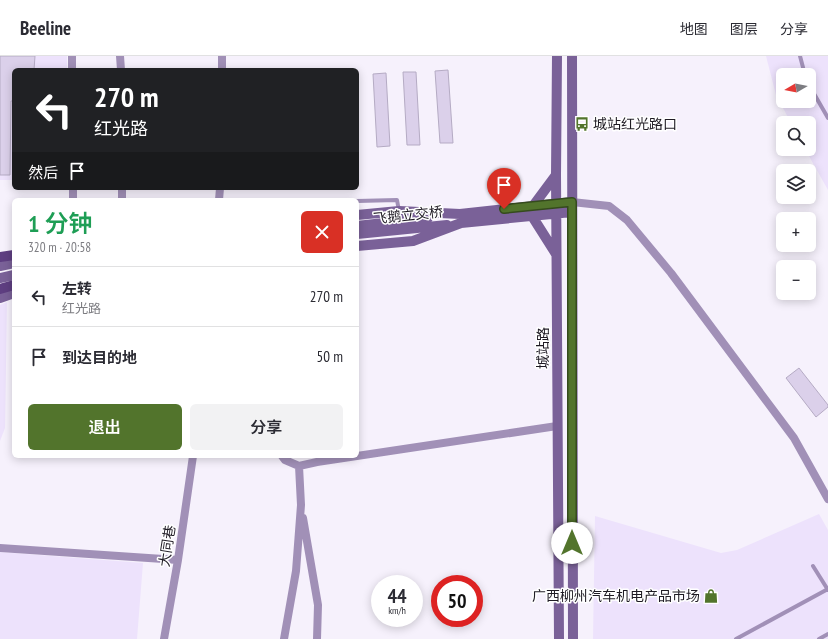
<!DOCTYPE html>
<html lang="zh">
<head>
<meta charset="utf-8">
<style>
	:root { --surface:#fff; --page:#f2f2f3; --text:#2b2b33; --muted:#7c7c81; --line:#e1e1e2; --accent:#52742c }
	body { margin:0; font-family:"PT Sans Narrow","Noto Sans SC",sans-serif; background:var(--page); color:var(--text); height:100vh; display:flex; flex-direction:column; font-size:15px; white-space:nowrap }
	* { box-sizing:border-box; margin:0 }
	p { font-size:13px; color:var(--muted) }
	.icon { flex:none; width:22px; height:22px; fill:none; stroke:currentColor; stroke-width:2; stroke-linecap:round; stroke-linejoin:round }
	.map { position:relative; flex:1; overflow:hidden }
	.sheet { position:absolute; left:12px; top:142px; width:347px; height:260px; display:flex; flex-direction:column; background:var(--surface); border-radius:6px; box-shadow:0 2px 10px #0003 }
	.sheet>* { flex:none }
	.guide { position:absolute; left:12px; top:12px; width:347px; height:122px; border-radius:6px; box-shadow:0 2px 10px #0003; background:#202124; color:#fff; overflow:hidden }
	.needle { width:26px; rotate:260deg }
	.tools { position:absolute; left:776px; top:12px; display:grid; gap:8px }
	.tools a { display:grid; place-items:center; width:40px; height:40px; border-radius:6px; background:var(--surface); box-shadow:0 2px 10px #0003; font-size:20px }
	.speed { position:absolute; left:371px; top:519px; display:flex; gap:8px; font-size:20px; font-weight:700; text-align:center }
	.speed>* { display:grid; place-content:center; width:52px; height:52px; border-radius:50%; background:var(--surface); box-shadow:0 2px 10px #0003; line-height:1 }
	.speed small { font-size:10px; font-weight:400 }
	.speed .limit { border:6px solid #d22; background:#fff; color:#111 }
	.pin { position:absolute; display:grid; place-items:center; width:34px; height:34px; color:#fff; margin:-41px -17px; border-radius:50% 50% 50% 0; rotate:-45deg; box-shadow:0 0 4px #0007 }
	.pin .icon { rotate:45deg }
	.me { position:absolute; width:44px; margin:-22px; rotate:0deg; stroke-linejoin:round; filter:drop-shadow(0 0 3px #0008) }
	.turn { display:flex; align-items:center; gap:14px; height:84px; padding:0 16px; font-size:18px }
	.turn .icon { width:52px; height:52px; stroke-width:2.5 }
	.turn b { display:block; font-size:28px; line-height:34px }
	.then { display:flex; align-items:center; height:38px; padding:0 16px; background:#0003; gap:8px; font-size:15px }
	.round { display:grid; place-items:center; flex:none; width:42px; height:42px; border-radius:6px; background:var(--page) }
	.summary { display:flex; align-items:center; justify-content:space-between; height:68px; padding:0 16px }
	h1 { font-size:24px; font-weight:600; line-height:30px; color:#1e9e55 }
	.button { display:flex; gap:8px; margin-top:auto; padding:8px 16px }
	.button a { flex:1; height:46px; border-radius:6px; background:var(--accent); color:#fff; font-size:16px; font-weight:600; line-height:46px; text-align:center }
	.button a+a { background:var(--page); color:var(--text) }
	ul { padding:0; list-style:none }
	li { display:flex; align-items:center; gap:12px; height:60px; padding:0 16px; border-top:1px solid var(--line) }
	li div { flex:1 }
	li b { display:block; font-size:15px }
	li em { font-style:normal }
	header { display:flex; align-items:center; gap:24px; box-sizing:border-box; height:56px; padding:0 20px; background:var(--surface); border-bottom:1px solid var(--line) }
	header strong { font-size:19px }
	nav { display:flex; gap:22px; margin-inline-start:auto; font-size:14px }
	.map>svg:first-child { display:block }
	.built { fill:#ede2fc; fill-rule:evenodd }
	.building { fill:#dbd0ea; stroke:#b5abc4 }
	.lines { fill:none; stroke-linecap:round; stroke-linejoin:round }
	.lane { stroke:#a190b7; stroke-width:4 }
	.street { stroke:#a190b7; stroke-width:8 }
	.secondary { stroke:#7a6198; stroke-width:10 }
	.primary { stroke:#5e3e81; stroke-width:10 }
	.route-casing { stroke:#354b1d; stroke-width:10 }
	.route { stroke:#52742c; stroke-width:7 }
	.labels { text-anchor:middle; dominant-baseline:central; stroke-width:3; stroke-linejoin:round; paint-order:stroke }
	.poi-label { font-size:14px; fill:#1f1b24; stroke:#fff; text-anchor:start }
	.street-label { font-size:14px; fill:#1f1b24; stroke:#fff }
</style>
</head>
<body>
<header>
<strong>Beeline</strong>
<nav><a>地图</a><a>图层</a><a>分享</a></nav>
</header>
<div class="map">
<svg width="828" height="583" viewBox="0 0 828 583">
	<rect width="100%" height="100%" fill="#f6f1fc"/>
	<path class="built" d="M0 0H67V14H14V124H0Z
		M766 0H828V134L805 93H809V67H791L776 39ZM783 19H809V45H783Z
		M7 246 5 372 0 385V249Z
		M819 458 828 474V583H593L595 460 721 497 737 494Z
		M0 496 143 507 137 583H0Z"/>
	<path class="building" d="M0 0H35L34 14H14V45H11L10 119H0Z
		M448 14 453 87H440L435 15Z
		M403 16H416L420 89H407Z
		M386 17 390 90 377 91 373 18Z
		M799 312 828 349V351L816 361 786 322Z"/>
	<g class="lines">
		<path class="lane" d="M800 0 805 19
			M809 29 828 62
			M357 145 397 144 399 155
			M813 510 828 534
			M736 583 828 533
			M819 583 828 578"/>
		<path class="street" d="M120 0 121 14
			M222 0V14
			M72 14V0
			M73 132V144
			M122 132V144
			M219 144 220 132
			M572 146 609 150 627 164 671 217 794 382 828 443
			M282 400 285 404 299 410 301 449 296 515 284 583
			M299 410 317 406 557 370
			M303 462 318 549 317 583
			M0 492 178 504
			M164 583 178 504 193 400"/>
		<path class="secondary" d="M557 0 556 119 559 583
			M572 0 573 583
			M533 150 556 119
			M357 159 399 155 460 158 572 146
			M532 160 556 198
			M357 170 428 162
			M357 178 447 169
			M357 190 413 185 461 167 572 156
			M0 210 14 207
			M0 222 14 219
			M0 242 14 237"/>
		<path class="primary" d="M0 201 14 199
			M0 233 14 229"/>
	</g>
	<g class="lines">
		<defs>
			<path id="route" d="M504 153 572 146V487"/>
		</defs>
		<use href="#route" class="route-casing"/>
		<use href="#route" class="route"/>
	</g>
	<defs>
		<symbol id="bus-bare" viewBox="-9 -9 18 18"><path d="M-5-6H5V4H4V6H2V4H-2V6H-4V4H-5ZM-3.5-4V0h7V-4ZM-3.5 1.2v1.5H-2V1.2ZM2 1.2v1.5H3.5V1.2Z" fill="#52742c" stroke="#fff" stroke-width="2.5" paint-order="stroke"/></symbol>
		<symbol id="shop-bare" viewBox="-9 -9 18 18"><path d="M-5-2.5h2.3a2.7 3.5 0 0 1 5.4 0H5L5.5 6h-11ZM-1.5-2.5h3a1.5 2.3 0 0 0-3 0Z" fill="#52742c" stroke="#fff" stroke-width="2.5" paint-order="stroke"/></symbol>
	</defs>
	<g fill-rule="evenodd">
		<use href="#bus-bare" x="572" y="58" width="20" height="20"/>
		<use href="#shop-bare" x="701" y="530" width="20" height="20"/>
	</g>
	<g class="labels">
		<g class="poi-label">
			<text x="593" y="68">城站红光路口</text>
			<text x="700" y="540" text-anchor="end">广西柳州汽车机电产品市场</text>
		</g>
		<g class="street-label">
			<text transform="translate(408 159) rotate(-6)">飞鹅立交桥</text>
			<text transform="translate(543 292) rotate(-90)">城站路</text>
			<text transform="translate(167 490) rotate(-81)">大同巷</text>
		</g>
	</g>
</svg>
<div class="tools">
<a><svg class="needle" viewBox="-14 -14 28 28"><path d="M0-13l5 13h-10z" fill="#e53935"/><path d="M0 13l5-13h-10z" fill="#7c7c81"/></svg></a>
<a><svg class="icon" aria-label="search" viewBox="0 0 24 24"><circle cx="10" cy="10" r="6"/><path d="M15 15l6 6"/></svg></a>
<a><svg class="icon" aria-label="layers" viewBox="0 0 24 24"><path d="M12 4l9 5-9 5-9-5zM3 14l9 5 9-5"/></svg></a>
<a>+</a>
<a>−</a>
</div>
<div class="speed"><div>44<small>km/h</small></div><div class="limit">50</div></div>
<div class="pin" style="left:504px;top:153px;background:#d93025"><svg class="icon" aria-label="arrive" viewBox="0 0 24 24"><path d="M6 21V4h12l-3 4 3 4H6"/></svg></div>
<svg class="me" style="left:572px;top:487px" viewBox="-20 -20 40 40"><circle r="19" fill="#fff"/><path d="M0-13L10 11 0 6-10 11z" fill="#52742c"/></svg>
<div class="guide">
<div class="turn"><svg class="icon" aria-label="left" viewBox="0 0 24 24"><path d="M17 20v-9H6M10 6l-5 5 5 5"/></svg><div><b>270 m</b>红光路</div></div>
<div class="then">然后<svg class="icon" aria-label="arrive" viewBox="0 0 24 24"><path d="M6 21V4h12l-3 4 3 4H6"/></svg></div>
</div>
<section class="sheet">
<div class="summary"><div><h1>1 分钟</h1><p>320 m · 20:58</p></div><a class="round" style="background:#d93025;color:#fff"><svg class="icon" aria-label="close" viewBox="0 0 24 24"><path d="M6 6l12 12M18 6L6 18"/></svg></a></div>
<ul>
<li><svg class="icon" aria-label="left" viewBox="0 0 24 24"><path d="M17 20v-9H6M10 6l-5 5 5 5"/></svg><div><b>左转</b><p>红光路</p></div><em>270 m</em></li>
<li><svg class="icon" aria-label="arrive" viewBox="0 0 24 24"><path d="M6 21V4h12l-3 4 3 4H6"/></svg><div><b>到达目的地</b></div><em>50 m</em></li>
</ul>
<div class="button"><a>退出</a><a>分享</a></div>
</section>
</div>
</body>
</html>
